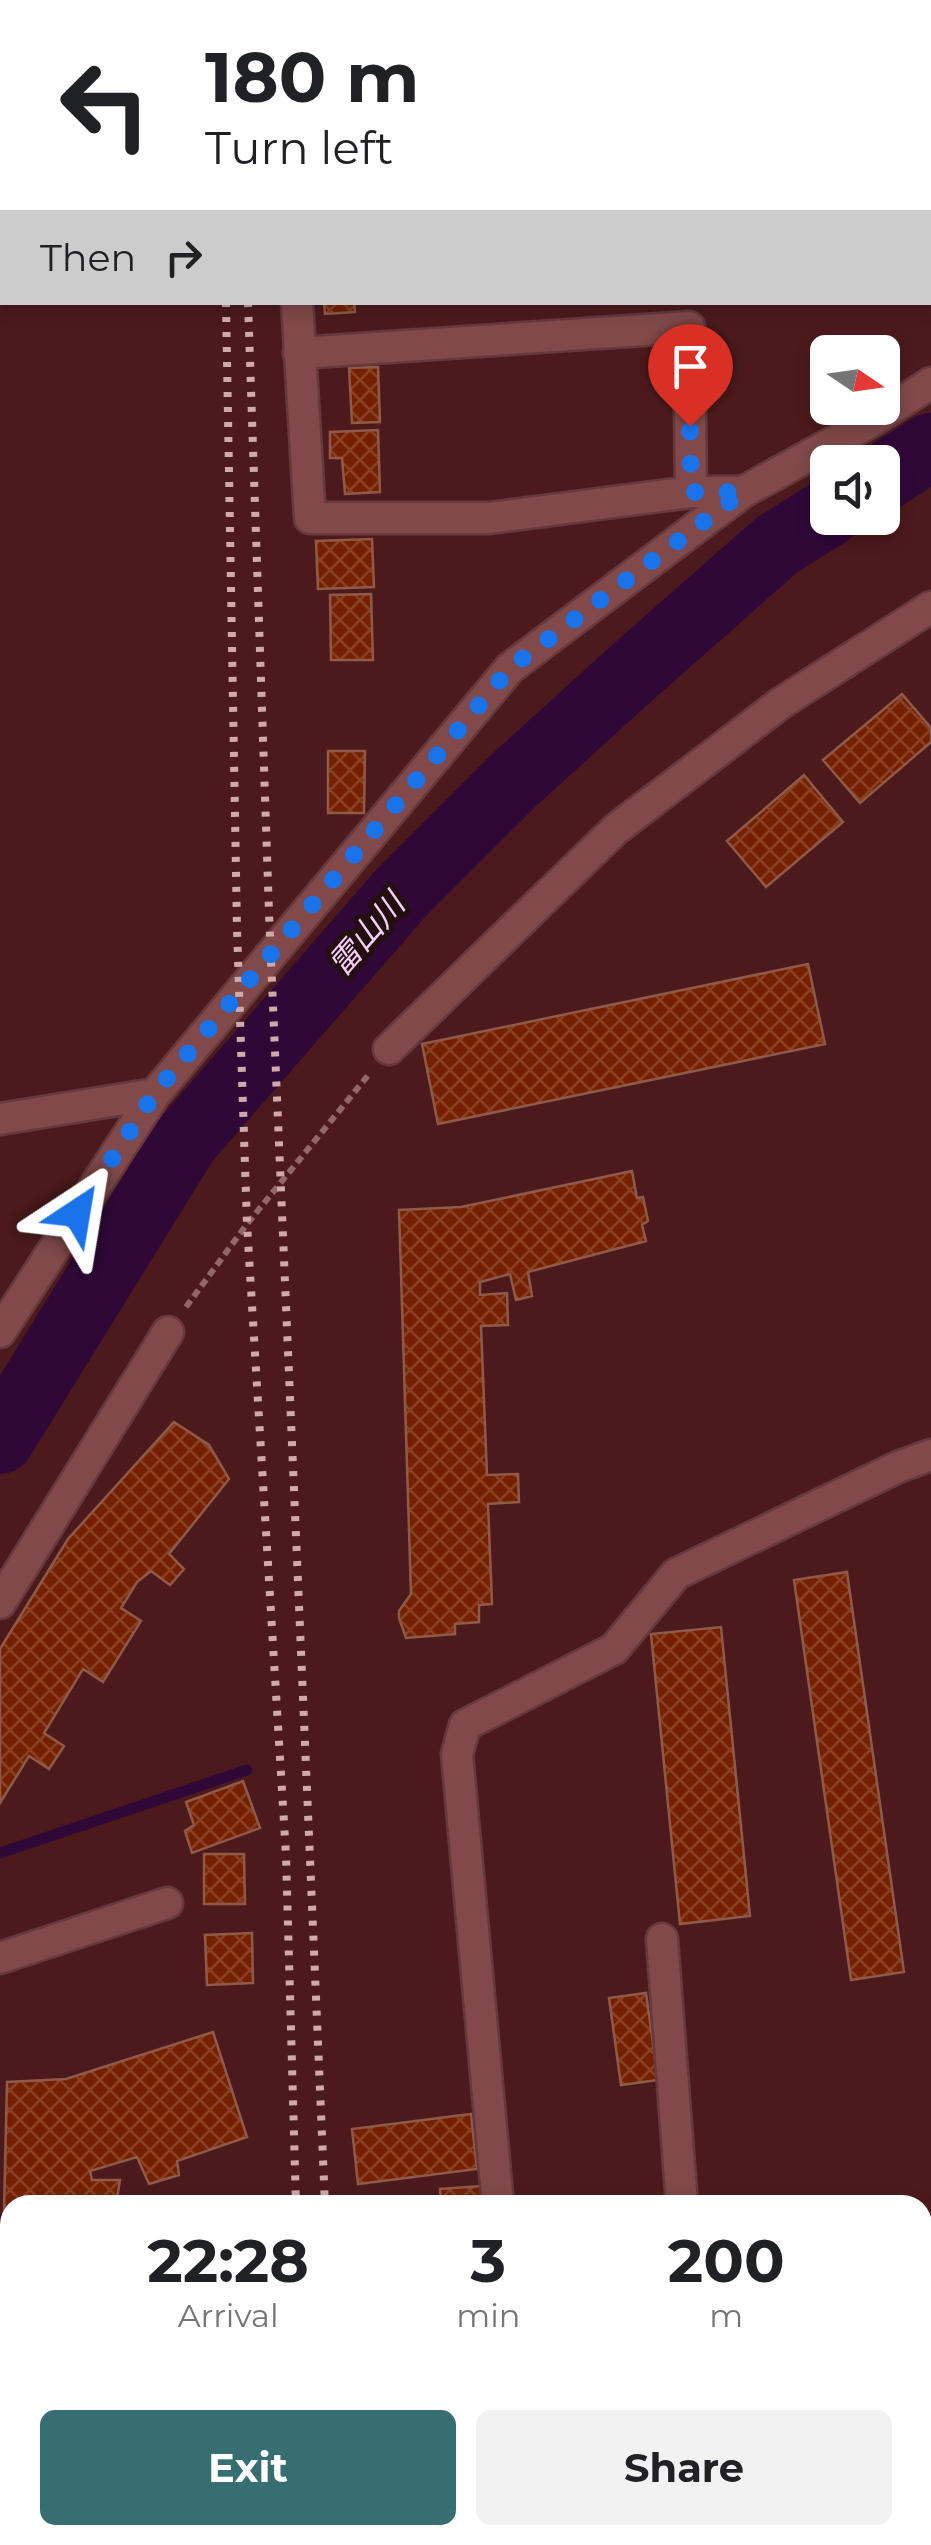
<!DOCTYPE html>
<html lang="en">
<head>
<meta charset="utf-8">
<style>
	:root { --surface:#fff; --page:#f2f2f2; --text:#202124; --muted:#757577; --accent:#366e72 }
	body { margin:0; font-family:Montserrat,"Noto Sans JP",sans-serif; background:var(--page); color:var(--text); height:100vh; display:flex; flex-direction:column; font-size:38px; white-space:nowrap }
	* { box-sizing:border-box; margin:0 }
	p { font-size:32px; color:var(--muted) }
	.icon { flex:none; width:55px; height:55px; fill:none; stroke:currentColor; stroke-width:2; stroke-linecap:round; stroke-linejoin:round }
	.map { position:relative; flex:1; overflow:hidden }
	.side { position:absolute; left:0px; top:2195px; width:932px; height:350px; display:flex; flex-direction:column; background:var(--surface); border-radius:30px 30px 0 0; box-shadow:0 5px 15px #0003 }
	.side>* { flex:none }
	.top-card { position:absolute; left:0px; top:0px; width:932px; height:305px; box-shadow:0 5px 15px #0003; background:#fff; color:var(--text); overflow:hidden }
	.needle { width:65px; rotate:103deg }
	.buttons { position:absolute; left:810px; top:335px; display:grid; gap:20px }
	.buttons a { display:grid; place-items:center; width:90px; height:90px; border-radius:15px; background:var(--surface); box-shadow:0 5px 15px #0003; font-size:50px }
	.pin { position:absolute; display:grid; place-items:center; width:85px; height:85px; color:#fff; margin:-102px -42px; border-radius:50% 50% 50% 0; rotate:-45deg; box-shadow:0 0 10px #0007 }
	.pin .icon { rotate:45deg }
	.me { position:absolute; width:110px; margin:-55px; rotate:33deg; stroke-linejoin:round; filter:drop-shadow(0 0 8px #0008) }
	.turn { display:flex; align-items:center; gap:35px; height:210px; padding:0 40px; font-size:45px }
	.turn .icon { width:130px; height:130px; stroke-width:2.5 }
	.turn b { display:block; font-size:70px; line-height:85px }
	.then { display:flex; align-items:center; height:95px; padding:0 40px; background:#0003; gap:20px; font-size:38px }
	.eta { display:flex; justify-content:space-evenly; align-items:center; height:170px; text-align:center }
	.eta b { font-size:60px; font-weight:700; line-height:70px }
	.cta { display:flex; gap:20px; margin-top:auto; padding:20px 40px }
	.cta a { flex:1; height:115px; border-radius:15px; background:var(--accent); color:#fff; font-size:40px; font-weight:700; line-height:115px; text-align:center }
	.cta a+a { background:var(--page); color:var(--text) }
	.map>svg:first-child { display:block }
	.lines { fill:none; stroke-linecap:round; stroke-linejoin:round }
	.stream { stroke:#2f0838; stroke-width:11 }
	.river { stroke:#2f0838; stroke-width:68 }
	.building { fill:url(#building-cross-hatch); stroke:#8f5a48; stroke-width:2.5 }
	.minor-casing { stroke:#65393e; stroke-width:35 }
	.path { stroke:#926768; stroke-width:6; stroke-dasharray:8 5; stroke-linecap:butt }
	.minor { stroke:#81494a; stroke-width:30 }
	.rail { stroke:#d0aaab; stroke-width:8; stroke-dasharray:5 10; stroke-linecap:butt }
	.route { stroke:#1a73e8; stroke-width:18; stroke-dasharray:0 32.4 }
	.labels { text-anchor:middle; dominant-baseline:central; stroke-width:10; stroke-linejoin:round; paint-order:stroke }
	.water-label { font-size:32px; font-style:italic; fill:#f5d0ff; stroke:#240e0e }
</style>
</head>
<body>
<div class="map">
<svg width="931" height="2545" viewBox="0 0 931 2545">
	<defs>
		<pattern id="building-cross-hatch" width="8" height="8" patternUnits="userSpaceOnUse" patternTransform="scale(2.5)"><rect width="8" height="8" fill="#752100"/><path d="M0 0l8 8M0 8l8-8" fill="none" stroke="#8a4125"/></pattern>
	</defs>
	<rect width="100%" height="100%" fill="#4c1a1d"/>
	<g class="lines">
		<path class="stream" d="M930 243H931
			M0 1853 247 1770"/>
		<path class="river" d="M882 478 931 447
			M0 1440 185 1141 401 893 513 781 633 672 777 545 828 513"/>
	</g>
	<path class="building" d="M324 302H354L355 312 325 314Z
		M378 367 380 422 352 423 349 368Z
		M378 430 380 492 345 494 342 458H330V432Z
		M372 539 374 587 318 589 316 541Z
		M371 594 373 660H331L330 595Z
		M902 694 931 728V742L860 803 823 760Z
		M328 751H365L364 813H328Z
		M804 775 843 822 766 887 727 841Z
		M808 964 825 1044 438 1124 422 1044Z
		M632 1171 637 1198 643 1197 648 1221 642 1225 646 1241 528 1272 532 1296 516 1300 510 1274 480 1282V1295L507 1293 508 1325 481 1326 487 1475 518 1474 519 1502 488 1504 492 1604 479 1605V1622L455 1624V1634L406 1638 399 1618V1611L411 1594 399 1210 461 1207Z
		M174 1422 209 1445 229 1479 169 1554 184 1569 170 1585 151 1571 137 1582 121 1608 141 1621 103 1682 83 1669 44 1733 64 1746 49 1769 29 1756 0 1803V1649L68 1539Z
		M847 1572 904 1972 851 1980 794 1580Z
		M721 1627 750 1916 680 1924 651 1634Z
		M243 1781 260 1828 192 1853 185 1831 194 1825 186 1802Z
		M204 1854H244L245 1904H204Z
		M252 1933 253 1983 207 1985 205 1935Z
		M646 1993 658 2080 621 2085 609 1998Z
		M213 2032 247 2137 177 2161 179 2175 149 2184 137 2157 90 2171 92 2180H120L116 2205H10V2382L0 2383 7 2082 66 2079Z
		M471 2114 477 2169 358 2184 352 2129Z
		M481 2186 482 2205H441L440 2189Z
		M414 2196 415 2205H374V2200Z
		M393 2535H468V2545H394Z"/>
	<g class="lines">
		<defs>
			<path id="minor" d="M170 0V2
				M280 0V2
				M795 2V0
				M0 103 2 102
				M297 302 310 518H490L691 492H743
				M299 353 689 327 691 492
				M389 1049 616 829 781 703 931 607
				M0 1119 155 1094
				M0 1332 155 1094 510 668 743 492 872 421 931 383
				M0 1603 168 1332
				M662 1939 682 2205
				M0 1958 167 1903
				M498 2205 457 1754 465 1725 614 1649 676 1574 898 1467 931 1455
				M922 2236 931 2234
				M0 2471 10 2469
				M708 2535V2545"/>
		</defs>
		<use href="#minor" class="minor-casing"/>
		<path class="path" d="M186 1307 247 1224 370 1073"/>
		<use href="#minor" class="minor"/>
		<path class="rail" d="M214 0V2
			M237 0V2
			M226 302 237 929 247 1224 286 1855 296 2205
			M248 302 269 913 325 2205
			M314 2535 315 2545
			M340 2535V2545"/>
	</g>
	<g class="lines">
		<path class="route" d="M77 1213 154 1094 510 668 743 492H691L690 426"/>
	</g>
	<g class="labels">
		<g class="water-label">
			<text transform="translate(366 934) rotate(-49)">雷山川</text>
		</g>
	</g>
</svg>
<div class="buttons">
<a><svg class="needle" viewBox="-14 -14 28 28"><path d="M0-13l5 13h-10z" fill="#e53935"/><path d="M0 13l5-13h-10z" fill="#757577"/></svg></a>
<a><svg class="icon" aria-label="sound" viewBox="0 0 24 24"><path d="M4 9h4l5-4v14l-5-4H4zM17 9q2 3 0 6"/></svg></a>
</div>
<div class="pin" style="left:690px;top:426px;background:#d93025"><svg class="icon" aria-label="arrive" viewBox="0 0 24 24"><path d="M6 21V4h12l-3 4 3 4H6"/></svg></div>
<svg class="me" style="left:77px;top:1213px" viewBox="-20 -20 40 40"><path d="M0-17L14 15 0 8-14 15z" fill="#1a73e8" stroke="#fff" stroke-width="4"/></svg>
<div class="top-card">
<div class="turn"><svg class="icon" aria-label="left" viewBox="0 0 24 24"><path d="M17 20v-9H6M10 6l-5 5 5 5"/></svg><div><b>180 m</b>Turn left</div></div>
<div class="then">Then<svg class="icon" aria-label="right" viewBox="0 0 24 24"><path d="M7 20v-9h11M14 6l5 5-5 5"/></svg></div>
</div>
<section class="side">
<div class="eta">
<div><b>22:28</b><p>Arrival</p></div>
<div><b>3</b><p>min</p></div>
<div><b>200</b><p>m</p></div>
</div>
<div class="cta"><a>Exit</a><a>Share</a></div>
</section>
</div>
</body>
</html>
